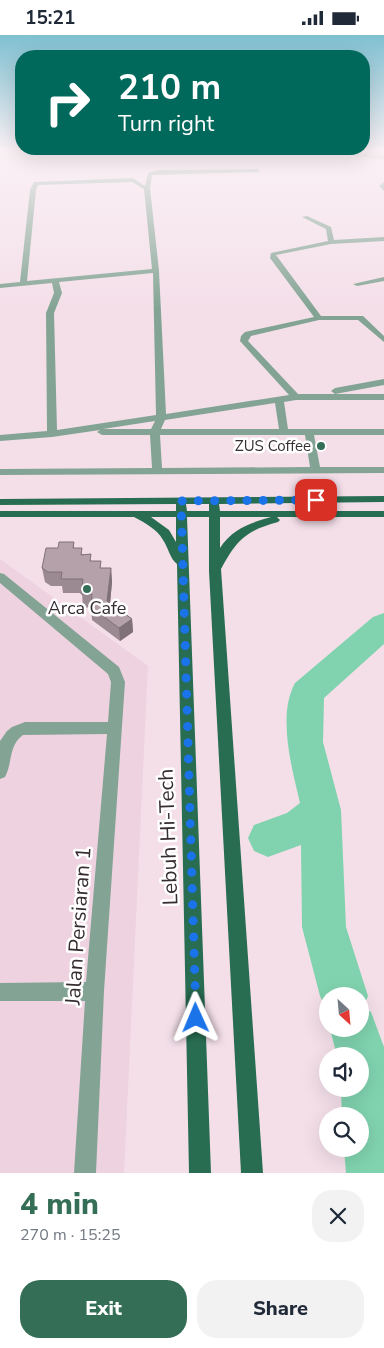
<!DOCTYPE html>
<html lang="en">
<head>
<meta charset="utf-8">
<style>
	:root { --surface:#fff; --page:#f2f2f3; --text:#1f2937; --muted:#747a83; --accent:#356e56 }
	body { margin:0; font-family:"Nunito Sans",sans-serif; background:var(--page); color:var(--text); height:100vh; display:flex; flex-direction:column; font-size:19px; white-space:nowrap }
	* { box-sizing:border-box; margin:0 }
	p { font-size:16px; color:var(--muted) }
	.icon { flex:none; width:28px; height:28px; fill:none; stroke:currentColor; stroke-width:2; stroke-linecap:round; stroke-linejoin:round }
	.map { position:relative; height:1138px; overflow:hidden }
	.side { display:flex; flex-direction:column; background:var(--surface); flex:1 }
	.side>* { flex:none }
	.banner { position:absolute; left:15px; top:15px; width:355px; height:105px; border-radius:20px; box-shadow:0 5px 20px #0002; background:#00695c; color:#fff; overflow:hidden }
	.needle { width:32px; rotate:154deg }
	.fabs { position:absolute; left:319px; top:952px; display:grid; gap:10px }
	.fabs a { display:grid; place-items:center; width:50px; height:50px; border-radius:50%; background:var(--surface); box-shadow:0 5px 20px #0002; font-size:25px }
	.pin { position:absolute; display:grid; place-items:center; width:42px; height:42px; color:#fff; margin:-21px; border-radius:10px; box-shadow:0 2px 8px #0006 }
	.me { position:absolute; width:55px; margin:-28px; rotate:359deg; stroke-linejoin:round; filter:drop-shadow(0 0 4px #0008) }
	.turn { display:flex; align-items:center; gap:18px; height:105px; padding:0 20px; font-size:22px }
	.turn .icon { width:65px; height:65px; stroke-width:2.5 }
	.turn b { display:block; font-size:35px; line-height:42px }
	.round { display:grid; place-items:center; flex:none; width:52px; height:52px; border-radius:20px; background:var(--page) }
	.summary { display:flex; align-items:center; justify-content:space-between; height:85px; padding:0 20px }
	h1 { font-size:30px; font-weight:800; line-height:38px; color:var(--accent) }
	.cta { display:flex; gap:10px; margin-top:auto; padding:10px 20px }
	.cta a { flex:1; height:58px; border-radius:20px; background:var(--accent); color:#fff; font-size:20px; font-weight:800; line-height:58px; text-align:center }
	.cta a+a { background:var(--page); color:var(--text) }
	.status { display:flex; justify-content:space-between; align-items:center; height:35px; padding:0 25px; background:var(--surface); direction:ltr }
	.status svg { height:14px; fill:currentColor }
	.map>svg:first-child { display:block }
	.built { fill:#eed2e0 }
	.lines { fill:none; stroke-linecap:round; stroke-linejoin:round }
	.river { fill:#81d3af; fill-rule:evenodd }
	.minor { fill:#83a494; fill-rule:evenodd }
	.major { fill:#286d52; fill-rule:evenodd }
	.wall { fill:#9c8a92 }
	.shaded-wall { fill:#7f7177 }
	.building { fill:#b5a1aa; stroke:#7f7177 }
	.route { stroke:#1a73e8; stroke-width:9; stroke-dasharray:0 16.2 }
	.poi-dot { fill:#356e56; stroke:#fff; stroke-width:2 }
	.labels { text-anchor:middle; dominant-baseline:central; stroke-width:5; stroke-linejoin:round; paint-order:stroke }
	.far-poi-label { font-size:15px; fill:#362d31; stroke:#fff; text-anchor:end }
	.poi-label { font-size:18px; fill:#362d31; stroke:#fff }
	.near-street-label { font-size:21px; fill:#362d31; stroke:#fff }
</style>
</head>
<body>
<div class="status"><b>15:21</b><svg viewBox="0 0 49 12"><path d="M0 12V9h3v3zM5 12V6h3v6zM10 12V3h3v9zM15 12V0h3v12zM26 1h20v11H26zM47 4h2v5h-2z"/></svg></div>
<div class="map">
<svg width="384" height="1138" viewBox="0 0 384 1138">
	<rect width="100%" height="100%" fill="#f4dfe9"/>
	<path class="built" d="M0 524 148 631 124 1138H0Z"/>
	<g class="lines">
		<path class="river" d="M384 578V609L324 663 323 707 341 775 346 892 368 961 363 973 371 977 384 1012V1138H346L344 1114H360V1081H342L341 1054H360V1021H337L330 994H360V961H328V978L320 961 302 892 301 810 268 822 254 816 248 803 254 790 287 778 300 768C292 733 277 681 295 648L373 582Z"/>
		<path class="minor" d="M303 115 384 120V124L305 116Z
			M258 134 260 137 152 140 150 153 159 236 166 379 289 360 240 306 241 301 245 297 314 282 270 223 271 218 328 206 326 194 302 182 307 181 331 192 334 205 384 202V206L331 209 276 220 321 281H363L384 301V307L358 285H319L251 301 248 306 298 359H384V365H296L284 367 288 394H384V400H314L320 432H384V438L0 440V434L152 433 150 400H102L97 397 100 395 52 402 0 406V400L47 396 46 278 54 258 52 248 0 253V249L20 247 30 155 34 147 133 143 145 151 148 138 159 135ZM132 147 144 154 152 234 27 246 36 155 38 150ZM153 238 156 380 57 395 54 278 62 258 59 247ZM275 368 279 394H161L165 385ZM155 386 151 394H103ZM160 400H305L310 432 162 433Z
			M384 147V156L379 151Z
			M384 242V246L357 251 353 249Z
			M384 344V350L335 359 331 356 335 353Z
			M0 538 4 539 119 632 125 647 104 956 96 1138H74L85 966H0V948L86 947 107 699 23 700C8 711 13 727 5 742L0 744V706L7 696 12 692 25 687H108L111 647 108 639 0 548Z"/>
		<path class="major" d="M384 461V467L219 469 220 476H384V482H277L280 485 278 487C245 496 237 505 221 534L263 1138H241L209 536V482H187L211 1138H189L177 529C170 524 168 512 163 505 157 494 145 488 134 482H0V476H176V469L0 470V464ZM186 469H209V476H187ZM151 482H176V507L169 495ZM220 482H271C250 488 232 494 220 513Z"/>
	</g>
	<path class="wall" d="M74 507V513L101 533H111L112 547 110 568 132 584 133 597 120 606 92 585 91 572 83 573 82 558H63L62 551H51L45 547 42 533 58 513Z"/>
	<path class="shaded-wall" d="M111 533 112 547 109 580 107 566Z
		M132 584 133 597 120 606 119 593Z"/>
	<path class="building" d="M59 507H74L73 513H82L81 520 91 519 90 526H101L100 533H111L107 566 132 584 119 593 91 572 92 559H81L83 544H61L62 537H48L42 533 46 513H58Z"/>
	<linearGradient id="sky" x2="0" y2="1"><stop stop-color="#7fc0d1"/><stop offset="0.42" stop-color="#faf1f5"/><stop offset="1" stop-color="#faf1f5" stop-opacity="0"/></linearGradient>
	<rect width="384" height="274" fill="url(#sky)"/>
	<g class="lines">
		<path class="route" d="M196 983 181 466 316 465"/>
	</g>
	<g class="poi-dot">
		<circle cx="321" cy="411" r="5"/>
		<circle cx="87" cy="554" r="5"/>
	</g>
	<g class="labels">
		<g class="far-poi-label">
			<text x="311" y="411">ZUS Coffee</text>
		</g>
		<g class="poi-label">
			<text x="87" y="573">Arca Cafe</text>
		</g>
		<g class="near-street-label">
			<text transform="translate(168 802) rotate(-92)">Lebuh Hi-Tech</text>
			<text transform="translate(78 891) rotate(-86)">Jalan Persiaran 1</text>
		</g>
	</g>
</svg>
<div class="fabs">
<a><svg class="needle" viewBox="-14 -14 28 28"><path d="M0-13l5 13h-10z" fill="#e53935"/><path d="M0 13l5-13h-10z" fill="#747a83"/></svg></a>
<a><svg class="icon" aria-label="sound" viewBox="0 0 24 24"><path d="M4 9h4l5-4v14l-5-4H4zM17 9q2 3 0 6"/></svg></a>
<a><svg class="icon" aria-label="search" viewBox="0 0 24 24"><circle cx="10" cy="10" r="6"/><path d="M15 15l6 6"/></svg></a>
</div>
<div class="pin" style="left:316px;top:465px;background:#d93025"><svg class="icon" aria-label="arrive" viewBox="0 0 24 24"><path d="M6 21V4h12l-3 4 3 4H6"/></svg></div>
<svg class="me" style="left:196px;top:983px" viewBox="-20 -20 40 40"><path d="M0-17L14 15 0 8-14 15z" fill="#1a73e8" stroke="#fff" stroke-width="4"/></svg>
<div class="banner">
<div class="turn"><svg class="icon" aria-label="right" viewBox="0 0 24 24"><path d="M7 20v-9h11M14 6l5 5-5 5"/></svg><div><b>210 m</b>Turn right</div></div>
</div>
</div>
<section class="side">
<div class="summary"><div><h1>4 min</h1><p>270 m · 15:25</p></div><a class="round"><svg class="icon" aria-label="close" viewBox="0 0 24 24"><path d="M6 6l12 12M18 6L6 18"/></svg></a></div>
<div class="cta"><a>Exit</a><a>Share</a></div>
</section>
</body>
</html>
